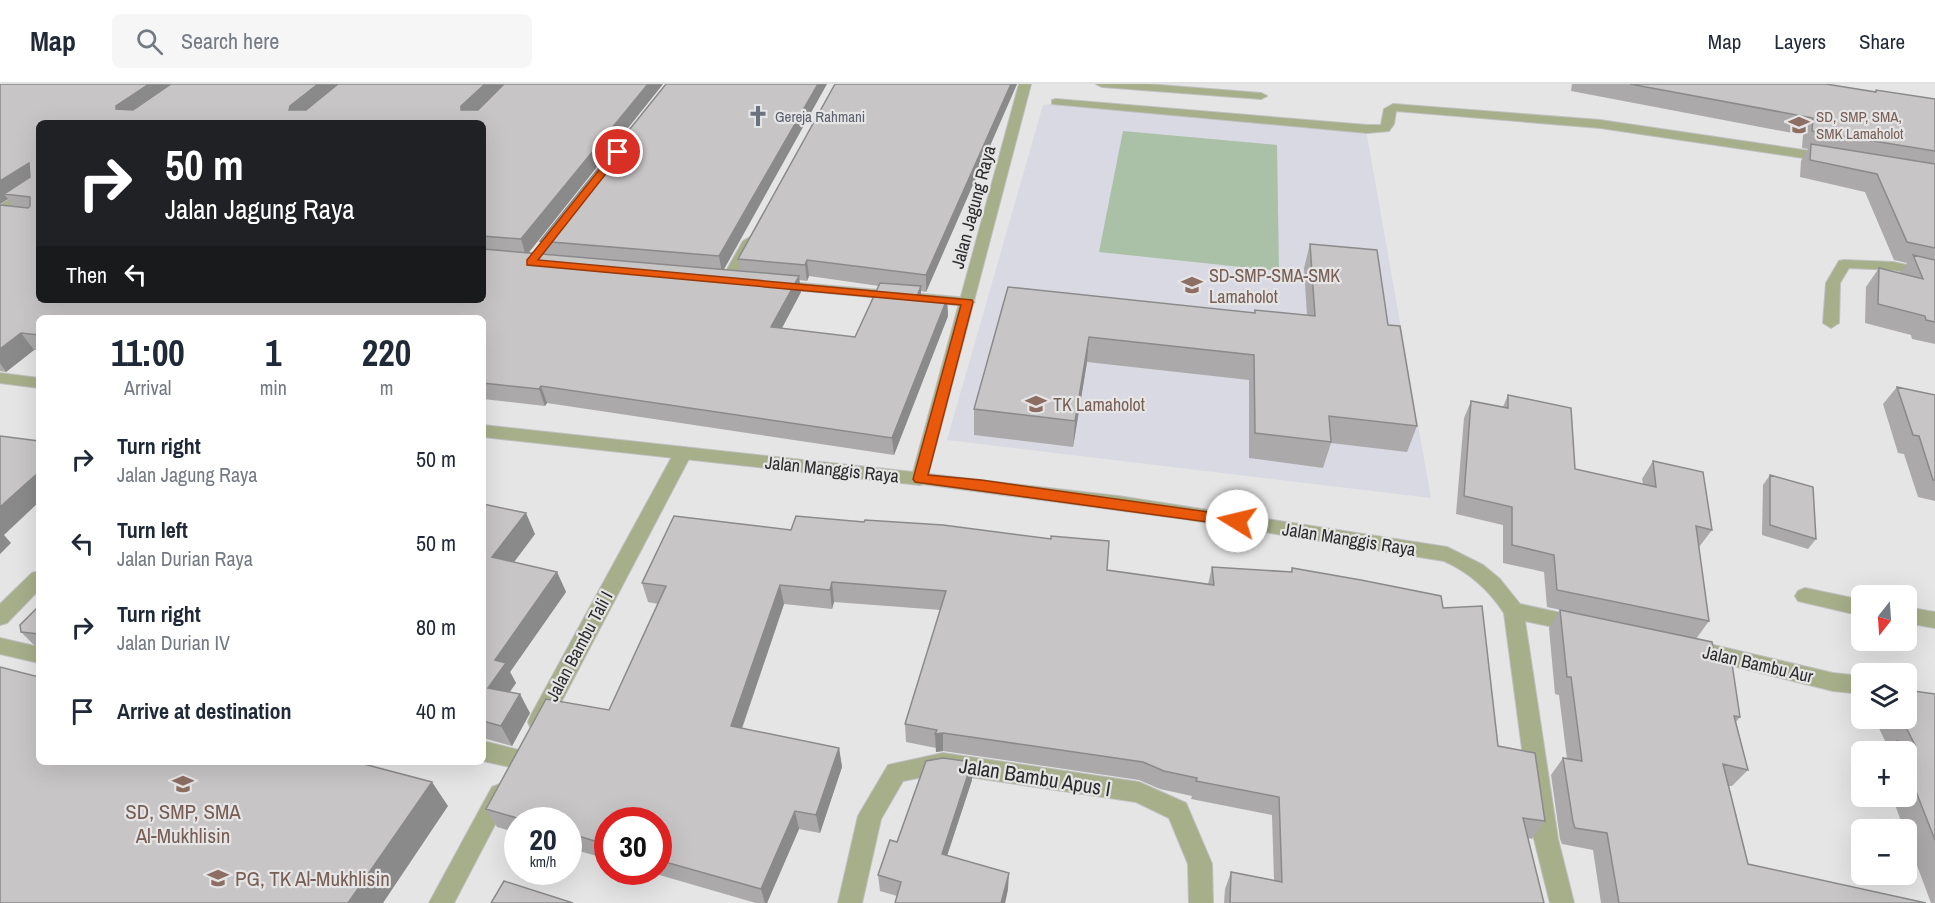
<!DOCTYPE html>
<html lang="en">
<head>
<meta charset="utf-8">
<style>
	:root { --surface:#fff; --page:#f6f6f7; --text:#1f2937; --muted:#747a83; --line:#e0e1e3 }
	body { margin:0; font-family:"Archivo Narrow",sans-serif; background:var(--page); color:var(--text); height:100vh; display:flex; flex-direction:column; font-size:22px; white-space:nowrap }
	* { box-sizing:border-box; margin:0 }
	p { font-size:20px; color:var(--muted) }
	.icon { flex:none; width:33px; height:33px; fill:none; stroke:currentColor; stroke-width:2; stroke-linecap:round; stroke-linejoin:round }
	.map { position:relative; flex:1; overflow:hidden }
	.details { position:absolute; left:36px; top:231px; width:450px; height:450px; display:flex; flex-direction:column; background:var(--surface); border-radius:9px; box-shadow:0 6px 24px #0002 }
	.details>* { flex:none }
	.top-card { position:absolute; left:36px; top:36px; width:450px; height:183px; border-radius:9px; box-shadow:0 6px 24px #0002; background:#202124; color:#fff; overflow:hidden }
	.needle { width:39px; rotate:197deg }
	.fabs { position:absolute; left:1851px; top:501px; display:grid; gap:12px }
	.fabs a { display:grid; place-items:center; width:66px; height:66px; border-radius:9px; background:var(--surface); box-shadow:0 6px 24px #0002; font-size:30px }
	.speed { position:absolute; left:504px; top:723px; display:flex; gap:12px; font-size:30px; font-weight:700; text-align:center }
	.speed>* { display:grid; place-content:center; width:78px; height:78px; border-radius:50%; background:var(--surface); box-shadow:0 6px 24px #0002; line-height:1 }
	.speed small { font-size:15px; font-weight:400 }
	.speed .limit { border:9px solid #d22; background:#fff; color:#111 }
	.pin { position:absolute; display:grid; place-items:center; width:51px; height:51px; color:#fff; margin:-26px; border:3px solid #fff; border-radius:50%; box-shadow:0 2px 6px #0007 }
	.me { position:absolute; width:66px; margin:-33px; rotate:279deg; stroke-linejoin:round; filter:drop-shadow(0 0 4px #0008) }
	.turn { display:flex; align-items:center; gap:21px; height:126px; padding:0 30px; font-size:27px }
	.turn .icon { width:78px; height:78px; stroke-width:2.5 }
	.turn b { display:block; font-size:42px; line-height:51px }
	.then { display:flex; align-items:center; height:57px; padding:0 30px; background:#0003; gap:12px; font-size:22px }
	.eta { display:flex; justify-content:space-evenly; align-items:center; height:102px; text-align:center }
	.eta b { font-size:36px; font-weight:700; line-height:42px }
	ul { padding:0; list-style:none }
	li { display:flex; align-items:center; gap:18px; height:84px; padding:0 30px }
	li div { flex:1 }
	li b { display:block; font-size:22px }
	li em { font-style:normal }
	header { display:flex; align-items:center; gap:36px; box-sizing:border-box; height:84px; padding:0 30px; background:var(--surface); border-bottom:2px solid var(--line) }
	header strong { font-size:28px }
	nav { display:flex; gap:33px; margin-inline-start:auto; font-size:21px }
	.search { width:420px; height:54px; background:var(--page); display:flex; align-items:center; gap:15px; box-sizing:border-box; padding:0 21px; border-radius:9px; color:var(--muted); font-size:22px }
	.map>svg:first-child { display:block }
	.built { fill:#d8d9e2 }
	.green { fill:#aac0a7 }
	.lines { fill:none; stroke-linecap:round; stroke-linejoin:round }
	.service-casing { stroke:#c0c0c1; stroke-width:2 }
	.minor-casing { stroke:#c0c0c1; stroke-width:2 }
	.tertiary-casing { stroke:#c0c0c1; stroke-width:2 }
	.service { fill:#a6ae8a; fill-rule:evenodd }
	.minor { fill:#a6ae8a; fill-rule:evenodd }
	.tertiary { fill:#a6ae8a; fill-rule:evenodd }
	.wall { fill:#aba9aa; fill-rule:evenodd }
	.shaded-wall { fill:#8b8a8b }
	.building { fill:#c7c5c6; stroke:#8b8a8b; stroke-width:1.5 }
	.route { fill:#ea580c; stroke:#983908; stroke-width:1.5 }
	.labels { text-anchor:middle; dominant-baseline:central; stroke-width:4.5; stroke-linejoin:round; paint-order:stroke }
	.far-worship-label { font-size:15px; fill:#5b616d; stroke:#e5e5e6; text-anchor:start }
	.far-education-label { font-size:15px; fill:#785e54; stroke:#e5e5e6; text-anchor:start }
	.street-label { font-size:18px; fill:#2c2c2d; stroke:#e5e5e6 }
	.education-label { font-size:18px; fill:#785e54; stroke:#e5e5e6; text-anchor:start }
	.near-street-label { font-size:21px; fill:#2c2c2d; stroke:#e5e5e6 }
	.near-education-label { font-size:21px; fill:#785e54; stroke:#e5e5e6 }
</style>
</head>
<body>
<header>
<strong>Map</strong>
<div class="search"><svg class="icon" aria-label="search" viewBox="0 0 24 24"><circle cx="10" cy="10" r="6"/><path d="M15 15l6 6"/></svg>Search here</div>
<nav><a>Map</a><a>Layers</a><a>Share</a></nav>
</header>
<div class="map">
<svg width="1935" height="819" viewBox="0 0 1935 819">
	<rect width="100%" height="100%" fill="#e5e5e6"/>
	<path class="built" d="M1052 20 1366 46 1431 414 947 356 1043 21Z"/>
	<path class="green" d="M1123 47 1277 61 1279 187 1099 168Z"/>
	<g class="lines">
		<defs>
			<path id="service" d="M1056 15 1367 41H1381L1384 25 1393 20 1600 36 1830 70 1836 74 1830 78 1600 44 1396 27 1394 40 1389 47 1367 49 1052 20V16Z
				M1844 176 1893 178 1935 187V195L1893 186 1849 184 1840 199 1839 239 1831 244 1823 239 1826 199 1839 177Z
				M0 554 39 563V579L0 570Z
				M483 657 527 668 530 675 527 682 519 685 483 677Z"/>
			<path id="minor" d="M1096 0H1147L1261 9 1267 12 1261 15 1102 3Z
				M39 97V107L0 131V121Z
				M750 153 757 157 735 196 728 200 723 199 721 196 743 157Z
				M778 197 968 214 975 218 968 222 773 204 771 201Z
				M683 363 689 365 692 369 547 645 539 647 531 645 528 638 531 631 674 369 677 365Z
				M920 389 1118 412 1447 463 1483 481 1500 495 1520 520 1584 534 1587 540 1584 546 1577 548 1525 537 1558 755 1574 819H1550L1534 755 1504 529C1489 506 1469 488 1444 477L1184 435 914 399 911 395 914 391Z
				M1805 504 1862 516V532L1798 517 1795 512 1798 507Z
				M1906 523 1935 528V544L1906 539Z
				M1692 556 1833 589 1862 592V610L1833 607 1685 570 1682 564 1685 558Z
				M943 669 1139 698 1186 719 1212 780 1213 819H1189L1188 780 1169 734 1136 718 943 689 903 697 881 735 862 819H838L858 732 888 681Z
				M500 700 508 703 511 710 454 819H429L492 703Z"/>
			<path id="tertiary" d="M1019 0H1031L926 399 920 401 483 353V341L913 388Z
				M0 289 39 294V304L0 299Z
				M39 487V506L7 539 0 541V520L32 489Z"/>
		</defs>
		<use href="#service" class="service-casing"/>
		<use href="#minor" class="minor-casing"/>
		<use href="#tertiary" class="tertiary-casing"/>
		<use href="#service" class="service"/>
		<use href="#minor" class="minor"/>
		<use href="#tertiary" class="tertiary"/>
	</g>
	<path class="wall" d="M0 0H663L529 168 544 170 540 157 666 0 724 185 740 187 738 175 835 0H1017L926 208 921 207V212L947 215 948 232 894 371 547 319 545 322 483 315V234H39V266H34L6 288 0 287V121L14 123 8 115 0 120ZM483 39V216H39ZM809 192 879 202 855 253 782 244 801 208 799 196 807 197Z
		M1572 0H1826L1875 8 1876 6 1935 15V260L1912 255 1911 251 1865 239 1866 203 1879 184 1900 189 1907 179 1894 176 1865 108 1800 93 1801 77 1808 65 1802 64 1803 51 1571 7Z
		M1310 160 1388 241 1417 342 1407 368 1331 359 1323 384 1249 374V296L1087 278 1073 363 974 351V325L1008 203 1254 229 1255 226 1307 231 1304 184Z
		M1897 303 1935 311V417L1918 413 1904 370 1898 369 1883 320Z
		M1508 311 1575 385 1643 400 1642 395 1653 377 1712 446 1699 463 1709 537 1696 555 1714 569 1740 633 1736 638 1748 686 1732 702H1729L1748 780 1926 819H1601L1593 766 1562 760 1560 755 1551 691 1563 674 1567 675 1559 611 1555 610 1549 544 1560 526 1634 542 1547 523 1544 488 1503 479V441L1456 430 1464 334 1471 317 1503 323Z
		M1770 391 1816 455 1808 465 1762 451 1763 401Z
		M483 420 535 450 514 478 557 488 566 508 510 588 516 599 510 608 530 629 512 662 483 654Z
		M1212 483 1291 488 1292 484 1443 524 1498 662 1545 737 1532 755 1528 754 1544 819H1224L1225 805 1231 788 1274 796 1272 731 1191 715 1192 712 1160 705 1139 696 943 667 936 668V664L906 658 905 640 941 526 834 518 832 525 784 520 742 645 839 664 842 683 820 749 799 745 767 819H756L649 788H658V736H608V775L568 764V736H518V749L497 743 486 725 609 626 658 520 648 518 642 499 1107 486 1208 500Z
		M39 522V566L21 548Z
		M1935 610V819H1931L1906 752V746H1904L1892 712H1906V668H1886L1889 665 1874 634H1906Z
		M972 696 947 772 1008 805 1005 819H895L897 812 880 807 878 791Z"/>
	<path class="shaded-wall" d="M149 0H178L125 37 116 25V22Z
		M318 0H342L297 37 289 26 290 22Z
		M485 0H505L466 37 461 26V22Z
		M648 0H663L526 172 521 155Z
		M818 0H827L722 189 719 172Z
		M1011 0H1017L926 208V191Z
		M29 79 39 94 4 110 8 115 0 120V97Z
		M807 176 809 192 807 197 805 181Z
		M799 192 801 208 774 259 771 243Z
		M921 202V219L917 212Z
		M947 215 948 232 894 371 892 354Z
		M21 249 34 266 6 288 0 279V265Z
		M1089 253 1087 278 1073 363 1075 337Z
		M541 302 547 319 545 322 539 305Z
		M39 388V418L4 451 11 459 0 470V423Z
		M526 429 535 450 502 494 492 473Z
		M557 488 566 508 510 588 516 599 498 624 488 604 495 576Z
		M832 498 834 518 832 525 830 506Z
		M780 501 784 520 736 661 731 642Z
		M520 610 530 629 512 662 501 642Z
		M943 649V667L936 668 935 650Z
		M839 664 842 683 820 749 816 731Z
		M972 678V696L942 787V770Z
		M432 698 448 722 383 819H348Z
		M795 727 799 745 767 819H765L761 805Z
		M1009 789 1008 805 1005 819H1001Z"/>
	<path class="building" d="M0 0H149L116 22V25L133 26 171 0H318L290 22 289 26H306L338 0H485L461 22V26H478L504 0H648L521 155 483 152V39H39V216H483V165L799 192 771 243 855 253 880 199 921 202 917 212 947 215 892 354 541 302 539 305 483 299V234H39V251L21 249 0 265V121L28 124 30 122V113L4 110 30 93 29 79 0 97Z
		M666 0H818L719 172 540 157Z
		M835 0H1011L926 191 807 176 805 181 738 175Z
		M1630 0H1826L1876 8V6L1935 15V67L1812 47 1813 34Z
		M1811 60 1935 80V164L1907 158 1877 90 1810 76Z
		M1310 160 1377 166 1388 241 1400 242 1417 342 1329 332 1331 358 1255 349 1254 271 1089 253 1075 337 974 325 1008 203 1255 229V226L1315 232Z
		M1913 171 1935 176V238L1926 236 1925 232 1878 220 1879 184 1923 195Z
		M1897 303 1935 311V396H1933L1919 352 1913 351Z
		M1508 311 1571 324 1575 385 1656 403 1653 377 1703 388 1712 446 1696 442 1709 537 1557 506 1554 471 1512 461V423L1464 412 1471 317 1508 324Z
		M0 352 39 357V388L0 423Z
		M1770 391 1813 403 1816 455 1770 441Z
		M483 420 526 429 492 473 557 488 495 576 506 579 488 604 520 610 501 642 483 637Z
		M674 432 791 446 796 432 864 438 865 436 943 441 1051 455V452L1109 457 1107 486 1214 501 1212 483 1292 488V484L1361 496 1441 512 1443 524 1482 522 1498 662 1535 669 1545 737 1523 734 1544 819H1230L1231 788 1282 798 1279 713 1196 697 1197 694 1164 687 1143 678 943 649 935 650 937 646 905 640 946 507 832 498 830 506 780 501 731 642 839 664 816 731 795 727 761 805 658 776V736H608V761L568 749V736H524L486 725 546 615 609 626 666 502 642 499Z
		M39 522V550L21 548 20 541Z
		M1560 526 1712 558 1714 569 1731 573 1740 633 1734 632 1748 686 1723 680 1748 780 1926 819H1619L1607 749 1575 744 1573 738 1563 674 1582 677 1571 593H1567Z
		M0 583 39 593V678H356L432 698 348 819H0Z
		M1906 606 1935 610V756L1906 682V668H1901L1897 657 1915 661 1901 634H1906Z
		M943 674 972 678 942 770 1009 789 1001 819H895L901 798 878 791 890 756 897 758 926 677Z
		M504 797 573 819H491Z"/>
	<path class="route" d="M615 66 623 68 538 176 972 216 973 218 928 391 981 396 1237 432 1244 437 1242 440 1237 442 915 398 913 395 961 221 527 181V176Z"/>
	<defs>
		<symbol id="church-bare" viewBox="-9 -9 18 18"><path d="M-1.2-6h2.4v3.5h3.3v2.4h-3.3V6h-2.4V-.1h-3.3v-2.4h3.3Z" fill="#6b7280" stroke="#e5e5e6" stroke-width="2.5" paint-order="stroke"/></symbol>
		<symbol id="school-bare" viewBox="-9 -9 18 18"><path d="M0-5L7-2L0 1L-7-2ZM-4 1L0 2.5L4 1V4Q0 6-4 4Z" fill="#8d6e63" stroke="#e5e5e6" stroke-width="2.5" paint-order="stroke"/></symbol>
	</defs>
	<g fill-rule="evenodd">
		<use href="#church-bare" x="743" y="17" width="30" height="30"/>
		<use href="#school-bare" x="1784" y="26" width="30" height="30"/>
		<use href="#school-bare" x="1177" y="186" width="30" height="30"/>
		<use href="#school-bare" x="1021" y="305" width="30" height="30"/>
		<use href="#school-bare" x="168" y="685" width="30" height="30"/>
		<use href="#school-bare" x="203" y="779" width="30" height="30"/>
	</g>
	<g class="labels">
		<g class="far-worship-label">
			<text x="775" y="32">Gereja Rahmani</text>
		</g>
		<g class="far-education-label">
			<text x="1816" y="32">SD, SMP, SMA,<tspan x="1816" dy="17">SMK Lamaholot</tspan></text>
		</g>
		<g class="street-label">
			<text transform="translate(973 123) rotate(-75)">Jalan Jagung Raya</text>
			<text transform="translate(832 385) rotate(6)">Jalan Manggis Raya</text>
			<text transform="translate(1349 455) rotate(9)">Jalan Manggis Raya</text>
			<text transform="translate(579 562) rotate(-62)">Jalan Bambu Tali I</text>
			<text transform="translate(1758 580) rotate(13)">Jalan Bambu Aur</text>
		</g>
		<g class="education-label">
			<text x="1209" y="191">SD-SMP-SMA-SMK<tspan x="1209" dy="21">Lamaholot</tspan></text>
			<text x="1053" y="320">TK Lamaholot</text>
		</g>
		<g class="near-street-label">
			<text transform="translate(1035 693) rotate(9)">Jalan Bambu Apus I</text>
		</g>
		<g class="near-education-label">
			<text x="183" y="727">SD, SMP, SMA<tspan x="183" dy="24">Al-Mukhlisin</tspan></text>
			<text x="235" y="794" text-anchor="start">PG, TK Al-Mukhlisin</text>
		</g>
	</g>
</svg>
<div class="fabs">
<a><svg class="needle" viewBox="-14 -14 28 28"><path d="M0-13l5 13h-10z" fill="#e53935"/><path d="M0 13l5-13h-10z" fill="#747a83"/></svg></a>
<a><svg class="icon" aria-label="layers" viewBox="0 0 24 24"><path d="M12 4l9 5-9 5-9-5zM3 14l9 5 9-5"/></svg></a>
<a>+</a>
<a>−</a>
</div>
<div class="speed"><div>20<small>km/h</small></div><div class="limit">30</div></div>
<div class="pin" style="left:618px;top:68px;background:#d93025"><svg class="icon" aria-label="arrive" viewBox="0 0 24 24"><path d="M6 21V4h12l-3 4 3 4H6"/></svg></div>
<svg class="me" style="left:1237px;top:437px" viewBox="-20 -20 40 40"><circle r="19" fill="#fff"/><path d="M0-13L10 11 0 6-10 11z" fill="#ea580c"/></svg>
<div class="top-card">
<div class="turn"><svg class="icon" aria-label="right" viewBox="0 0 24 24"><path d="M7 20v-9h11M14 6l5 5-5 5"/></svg><div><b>50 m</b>Jalan Jagung Raya</div></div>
<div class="then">Then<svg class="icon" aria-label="left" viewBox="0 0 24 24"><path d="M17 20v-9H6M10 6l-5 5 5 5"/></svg></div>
</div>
<section class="details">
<div class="eta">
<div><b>11:00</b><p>Arrival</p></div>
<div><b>1</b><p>min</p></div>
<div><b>220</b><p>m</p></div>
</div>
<ul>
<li><svg class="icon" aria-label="right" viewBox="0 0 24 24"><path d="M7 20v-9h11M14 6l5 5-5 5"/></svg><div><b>Turn right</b><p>Jalan Jagung Raya</p></div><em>50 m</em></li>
<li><svg class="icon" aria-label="left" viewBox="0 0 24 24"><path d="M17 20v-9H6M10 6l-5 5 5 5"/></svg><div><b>Turn left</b><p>Jalan Durian Raya</p></div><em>50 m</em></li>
<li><svg class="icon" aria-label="right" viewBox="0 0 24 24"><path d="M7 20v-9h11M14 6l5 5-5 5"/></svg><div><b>Turn right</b><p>Jalan Durian IV</p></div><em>80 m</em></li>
<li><svg class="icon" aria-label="arrive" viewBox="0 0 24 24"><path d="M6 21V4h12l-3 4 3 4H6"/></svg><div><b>Arrive at destination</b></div><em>40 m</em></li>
</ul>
</section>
</div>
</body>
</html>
